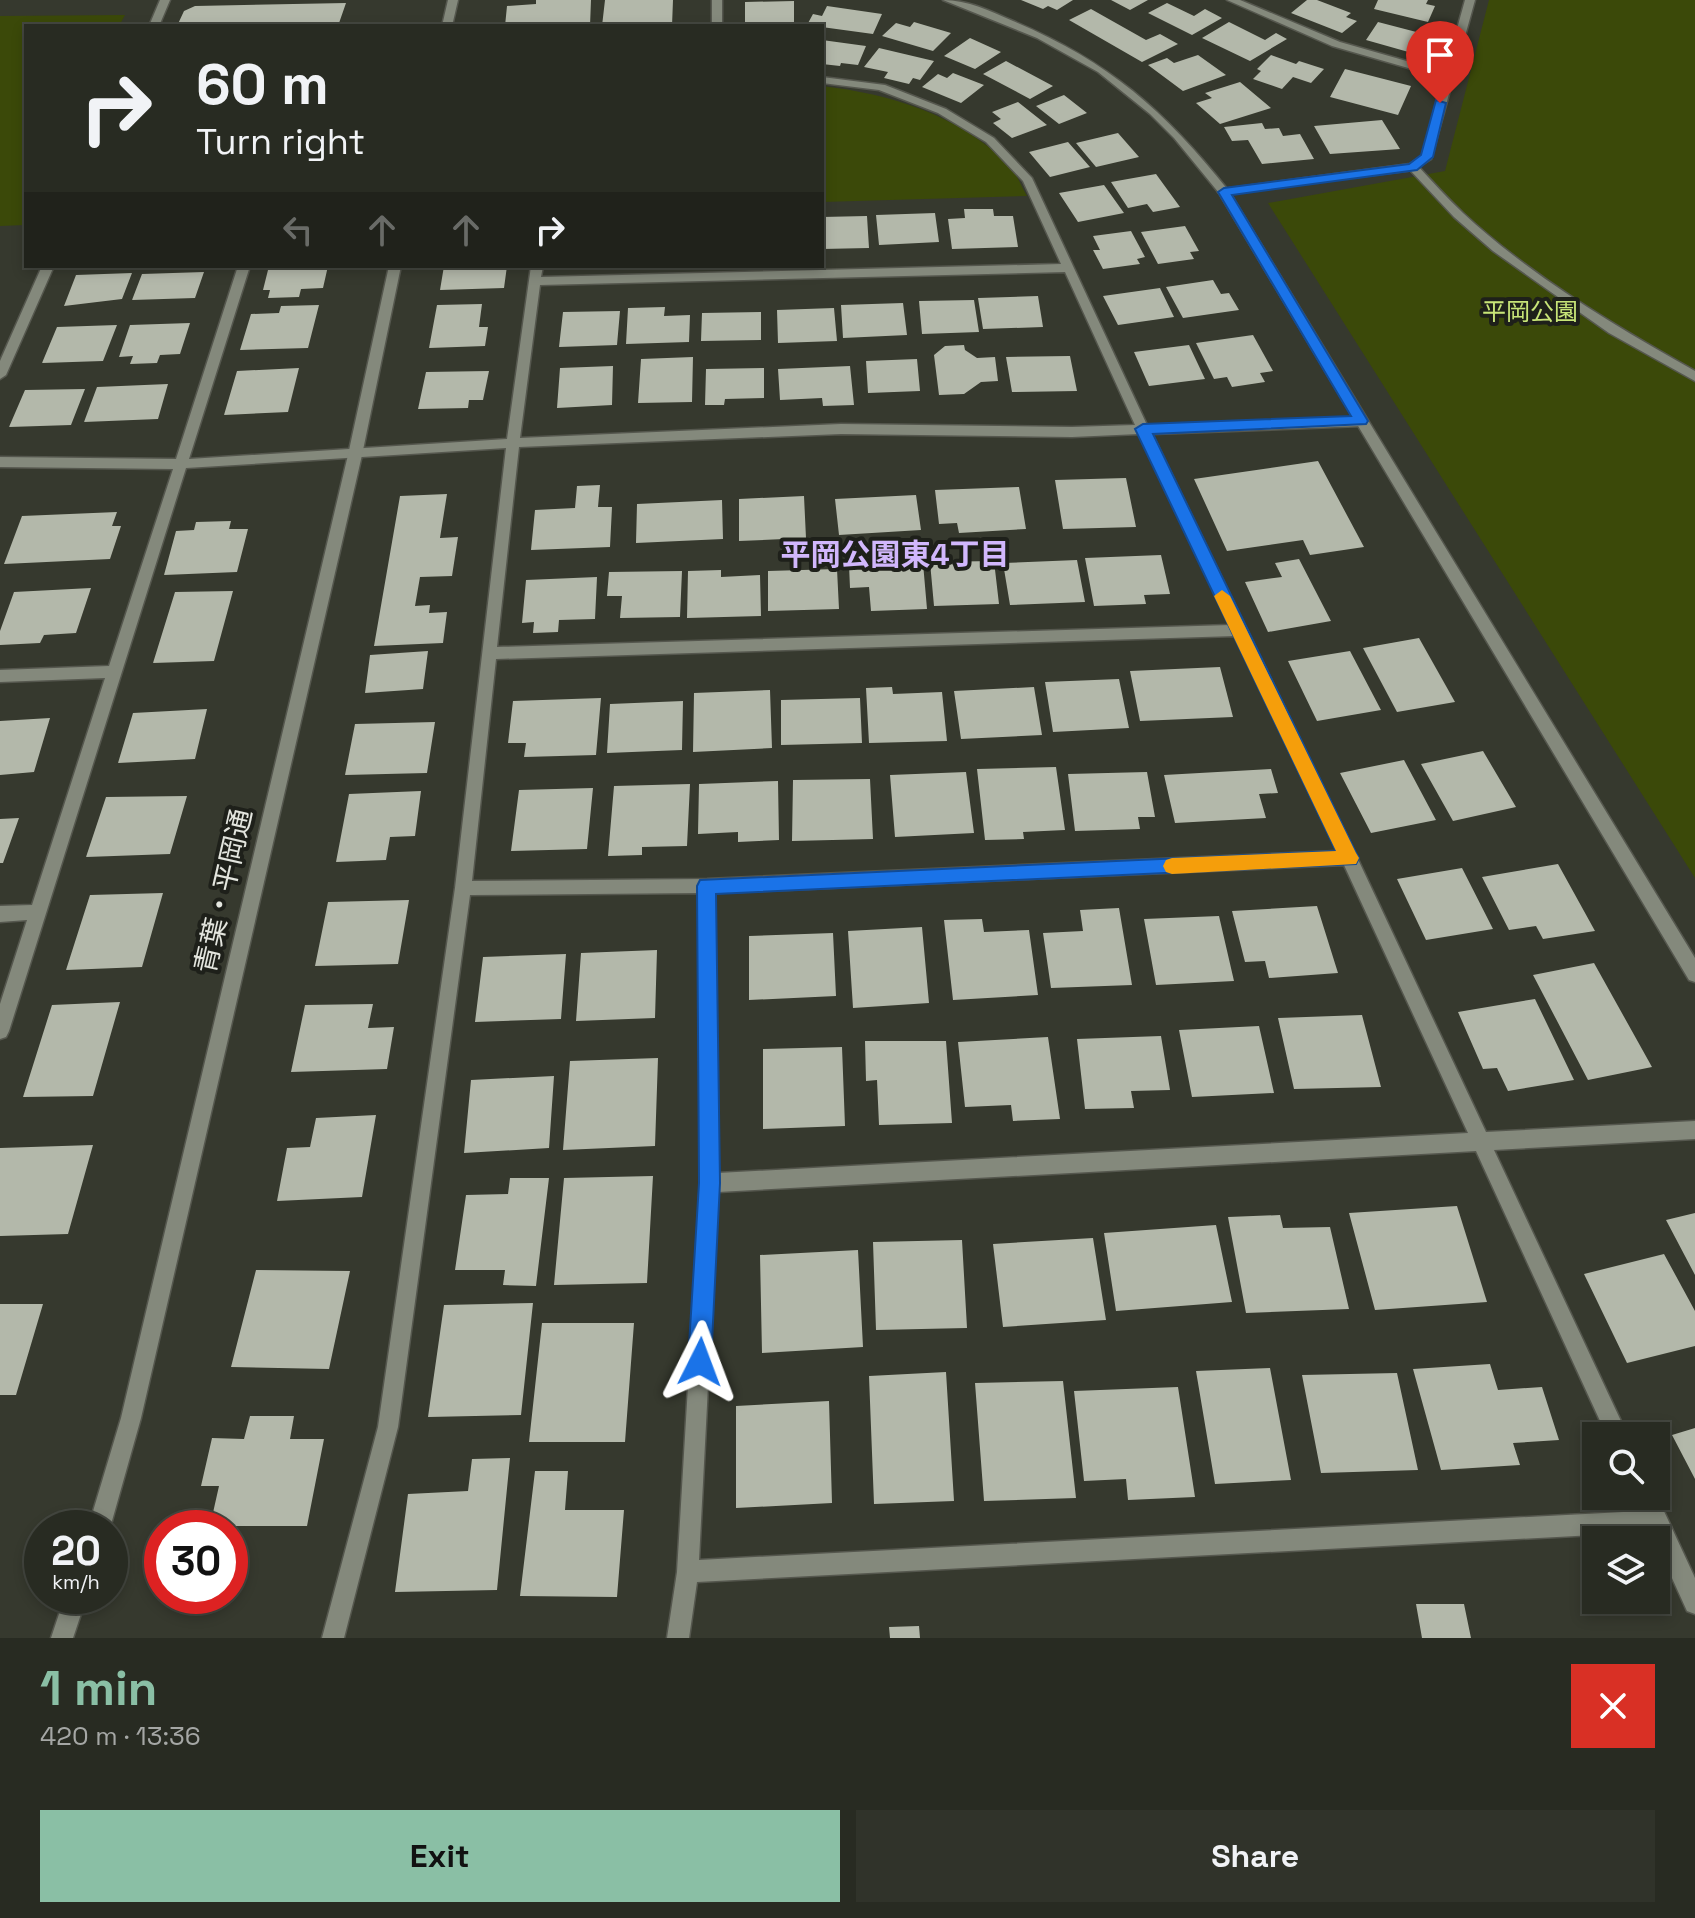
<!DOCTYPE html>
<html lang="en">
<head>
<meta charset="utf-8">
<style>
	:root { --surface:#282b22; --page:#30332a; --text:#f1f3f6; --muted:#a5a7a5; --line:#444740; --accent:#8abfa5 }
	body { margin:0; font-family:"Space Grotesk","Noto Sans JP",sans-serif; background:var(--page); color:var(--text); height:100vh; display:flex; flex-direction:column; font-size:30px; white-space:nowrap }
	* { box-sizing:border-box; margin:0 }
	p { font-size:26px; color:var(--muted) }
	.icon { flex:none; width:44px; height:44px; fill:none; stroke:currentColor; stroke-width:2; stroke-linecap:round; stroke-linejoin:round }
	.map { position:relative; height:1638px; overflow:hidden }
	.sheet { display:flex; flex-direction:column; background:var(--surface); flex:1 }
	.sheet>* { flex:none }
	.top-card { position:absolute; left:24px; top:24px; width:800px; height:244px; border-radius:0px; box-shadow:0 4px 12px #0003,0 0 0 2px var(--line); background:#282b22; color:var(--text); overflow:hidden }
	.controls { position:absolute; left:1582px; top:1422px; display:grid; gap:16px }
	.controls a { display:grid; place-items:center; width:88px; height:88px; border-radius:0px; background:var(--surface); box-shadow:0 4px 12px #0003,0 0 0 2px var(--line); font-size:40px }
	.speed { position:absolute; left:24px; top:1510px; display:flex; gap:16px; font-size:40px; font-weight:700; text-align:center }
	.speed>* { display:grid; place-content:center; width:104px; height:104px; border-radius:50%; background:var(--surface); box-shadow:0 4px 12px #0003,0 0 0 2px var(--line); line-height:1 }
	.speed small { font-size:20px; font-weight:400 }
	.speed .limit { border:12px solid #d22; background:#fff; color:#111 }
	.pin { position:absolute; display:grid; place-items:center; width:68px; height:68px; color:#fff; margin:-82px -34px; border-radius:50% 50% 50% 0; rotate:-45deg; box-shadow:0 0 8px #0007 }
	.pin .icon { rotate:45deg }
	.me { position:absolute; width:88px; margin:-44px; rotate:3deg; stroke-linejoin:round; filter:drop-shadow(0 0 6px #0008) }
	.turn { display:flex; align-items:center; gap:28px; height:168px; padding:0 40px; font-size:36px }
	.turn .icon { width:104px; height:104px; stroke-width:2.5 }
	.turn b { display:block; font-size:56px; line-height:68px }
	.lanes { display:flex; align-items:center; height:76px; padding:0 40px; background:#0003; justify-content:center; gap:40px; direction:ltr }
	.lanes .off { opacity:.35 }
	.round { display:grid; place-items:center; flex:none; width:84px; height:84px; border-radius:0px; background:var(--page) }
	.overview { display:flex; align-items:center; justify-content:space-between; height:136px; padding:0 40px }
	h1 { font-size:48px; font-weight:700; line-height:60px; color:var(--accent) }
	.primary-button { display:flex; gap:16px; margin-top:auto; padding:16px 40px }
	.primary-button a { flex:1; height:92px; border-radius:0px; background:var(--accent); color:#111; font-size:32px; font-weight:700; line-height:92px; text-align:center }
	.primary-button a+a { background:var(--page); color:var(--text) }
	.map>svg:first-child { display:block }
	.green { fill:#3b4909 }
	.building { fill:#b3b8aa }
	.lines { fill:none; stroke-linecap:round; stroke-linejoin:round }
	.service-casing { stroke:#55574e; stroke-width:3 }
	.minor-casing { stroke:#55574e; stroke-width:3 }
	.tertiary-casing { stroke:#55574e; stroke-width:3 }
	.service { fill:#84897c; fill-rule:evenodd }
	.minor { fill:#84897c; fill-rule:evenodd }
	.tertiary { fill:#84897c; fill-rule:evenodd }
	.route { fill:#1a73e8; stroke:#114b97; stroke-width:2 }
	.slow { fill:#f59e0b }
	.labels { text-anchor:middle; dominant-baseline:central; stroke-width:8; stroke-linejoin:round; paint-order:stroke }
	.far-park-label { font-size:24px; fill:#c8e578; stroke:#1e201a }
	.street-label { font-size:28px; fill:#e4e6df; stroke:#1e201a }
	.neighbourhood-label { font-size:30px; font-weight:bold; fill:#d1b7fc; stroke:#1e201a }
</style>
</head>
<body>
<div class="map">
<svg width="1695" height="1638" viewBox="0 0 1695 1638">
	<rect width="100%" height="100%" fill="#36392e"/>
	<path class="green" d="M1489 0H1695V878L1268 203 1445 171Z
		M125 15 119 26H26V222L25 225 0 226V16Z
		M822 86C890 94 957 114 1008 164 1016 172 1021 186 1027 196L822 202Z"/>
	<path class="building" d="M536 0H591L590 26H505L507 6 536 4Z
		M605 0H673L672 26H602Z
		M1021 0H1073L1057 10 1048 6 1043 9Z
		M1111 0H1148L1130 10Z
		M1307 0H1317L1351 13 1346 17 1357 21 1342 33 1291 13Z
		M1378 0H1428L1426 4 1435 6 1428 22 1374 9Z
		M794 1V23L745 24V2Z
		M346 3 338 26H177L184 11 195 6Z
		M1167 3 1194 16 1205 9 1222 18 1192 35 1148 13Z
		M827 6 882 14 873 34 807 25 813 14 822 16Z
		M1091 9 1146 40 1160 34 1178 44 1142 62 1069 20Z
		M914 22 951 33 933 51 882 36 896 23 910 27Z
		M1229 22 1265 40 1276 33 1287 39 1250 61 1202 38Z
		M1378 22 1424 34 1412 53 1366 40Z
		M970 38 1001 52 975 69 944 56Z
		M822 40 866 46 858 65 841 63 840 66 822 64Z
		M879 48 934 61 920 80 913 78 909 84 884 78 888 72 864 67Z
		M1198 55 1226 75 1183 91 1148 65 1167 58 1174 63Z
		M1271 55 1296 64 1299 61 1324 69 1311 83 1293 77 1282 89 1253 79 1261 71 1257 69Z
		M1006 61 1053 86 1030 99 983 74Z
		M1345 69 1411 86 1398 115 1330 97Z
		M953 73 984 85 961 103 922 87 938 74 947 78Z
		M1240 82 1271 108 1220 124 1196 103 1212 98 1205 93Z
		M1064 95 1087 113 1059 124 1036 106Z
		M1018 102 1047 125 1012 138 993 123 1001 119 992 112Z
		M1382 120 1400 149 1330 154 1314 126Z
		M1262 123 1265 129 1279 128 1283 136 1300 134 1314 159 1262 164 1248 140 1232 141 1224 127Z
		M1118 133 1139 157 1096 167 1076 143Z
		M1068 142 1090 167 1050 177 1029 152Z
		M1156 174 1180 207 1153 212 1147 204 1128 208 1111 182Z
		M1104 185 1124 213 1078 222 1059 193Z
		M964 209H993L994 216H1013L1018 247 952 249 948 219 965 218Z
		M935 213 939 242 879 245 876 215Z
		M867 216 869 248 822 249V217Z
		M1185 226 1199 251 1190 252 1194 259 1158 264 1141 232Z
		M1131 231 1145 257 1137 259 1140 264 1103 269 1093 250H1100L1093 236Z
		M269 266H328L323 288 301 289 299 297 268 298 270 290H263Z
		M444 266H507L504 288 440 290Z
		M204 272 195 298 132 300 142 274Z
		M132 273 122 299 64 306 76 275Z
		M1213 280 1221 294 1229 293 1239 310 1183 318 1166 287Z
		M1160 288 1174 317 1118 325 1103 296Z
		M1038 296 1043 327 983 329 978 298Z
		M974 300 979 332 922 334 919 301Z
		M903 303 907 335 843 338 841 305Z
		M482 304 479 327H488L485 346 429 348 437 305Z
		M319 305 308 348 240 350 251 314 279 313 281 306Z
		M665 307 664 316 690 315 689 342 626 344 628 308Z
		M834 308 837 341 778 343 777 310Z
		M620 311 617 345 559 347 563 312Z
		M761 312V340L701 341 702 313Z
		M190 323 180 354 160 355 157 363 130 364 133 356 119 357 130 325Z
		M117 325 103 361 42 363 57 327Z
		M1253 335 1273 371 1260 373 1265 382 1232 387 1227 377 1214 379 1196 343Z
		M964 345 965 350 977 358 995 357 998 381 981 382 964 394 939 395 934 355 945 346Z
		M1189 345 1205 379 1149 386 1134 352Z
		M1070 356 1077 391 1012 392 1006 357Z
		M693 357 692 402 638 403 641 359Z
		M917 359 920 391 868 393 866 361Z
		M613 366 612 405 557 408 560 368Z
		M850 366 854 405 823 406 822 398 780 400 778 369Z
		M299 368 288 412 224 415 237 371Z
		M764 368V398L725 399 724 405H705L706 369Z
		M489 371 483 400H469L468 408 418 409 426 372Z
		M168 384 158 419 84 422 97 387Z
		M85 389 71 425 9 427 25 390Z
		M1318 461 1364 547 1310 555 1303 540 1227 551 1194 479Z
		M1126 478 1136 527 1063 529 1055 480Z
		M600 485 598 507H612L610 547 531 550 535 510 575 508 577 486Z
		M1019 487 1026 529 959 533 957 523 939 524 935 490Z
		M447 494 440 538 458 537 452 576 420 577 415 606 430 605 429 613 447 612 443 643 374 646 400 496Z
		M916 495 921 530 839 535 835 499Z
		M804 496 806 538 739 541V499Z
		M722 500 723 539 636 543 637 504Z
		M117 512 112 526H121L110 559 4 564 22 516Z
		M231 521 229 529H248L237 572 164 575 176 531 194 530 196 522Z
		M1161 555 1170 594 1144 595 1146 604 1094 606 1085 558Z
		M1299 559 1331 621 1268 632 1245 582 1282 577 1275 563Z
		M1077 560 1085 602 1010 605 1003 563Z
		M994 561 999 604 934 606 930 562Z
		M923 563 927 609 871 611 869 587 850 588 849 565Z
		M837 569 839 609 768 611V571Z
		M721 570V577L760 575 761 616 687 618 688 571Z
		M682 571 680 617 620 618 622 596H607L609 572Z
		M597 577 595 619 559 620 558 632 533 633 534 622 522 623 526 580Z
		M91 588 76 633 44 635 40 643 0 645V631L14 592Z
		M233 591 214 661 153 663 175 592Z
		M1419 638 1455 702 1397 712 1363 648Z
		M428 651 423 689 365 693 370 655Z
		M1350 651 1381 710 1317 721 1288 661Z
		M1220 667 1233 717 1140 721 1130 671Z
		M1119 679 1129 728 1053 732 1045 682Z
		M892 687 893 694 942 692 947 741 869 743 866 688Z
		M1034 687 1042 735 961 739 954 691Z
		M770 690 772 748 693 752 694 693Z
		M601 698 596 755 524 757 526 743H508L513 701Z
		M860 698 862 743 781 745V700Z
		M683 701 682 750 607 753 610 704Z
		M207 709 195 759 118 763 133 713Z
		M50 718 34 772 0 775V721Z
		M435 722 427 773 345 775 355 724Z
		M1483 751 1516 807 1453 821 1421 764Z
		M1404 760 1436 820 1371 833 1340 773Z
		M1056 767 1065 830 1023 832 1024 839 985 840 977 769Z
		M1271 769 1278 793 1259 794 1266 818 1175 823 1164 775Z
		M966 772 974 833 895 837 890 775Z
		M1147 772 1155 817H1138L1140 829 1075 831 1068 774Z
		M870 779 873 839 792 841 793 780Z
		M778 781 779 840 738 842V832L698 834 699 784Z
		M690 784 687 846 642 847V855L608 856 614 786Z
		M593 788 587 849 511 851 519 790Z
		M421 791 415 836 390 837 386 860 336 862 349 794Z
		M187 796 170 854 86 857 106 797Z
		M19 818 3 863H0V819Z
		M1558 864 1595 931 1543 939 1536 926 1509 930 1482 877Z
		M1462 868 1493 929 1426 940 1397 879Z
		M163 893 142 967 66 970 90 895Z
		M409 900 398 964 315 966 328 902Z
		M1317 906 1338 973 1269 978 1265 961 1245 962 1232 911Z
		M1119 908 1132 985 1051 988 1043 933 1083 931 1080 910Z
		M1219 916 1234 981 1156 985 1144 919Z
		M982 919 984 932 1029 930 1038 995 953 1000 944 920Z
		M922 927 929 1003 853 1008 848 931Z
		M833 933 836 996 749 1000V936Z
		M657 950 655 1018 576 1021 581 953Z
		M566 954 561 1019 475 1022 483 957Z
		M1594 963 1652 1067 1588 1080 1533 975Z
		M1535 999 1574 1080 1508 1091 1497 1068 1483 1069 1458 1012Z
		M120 1002 93 1096 23 1097 52 1005Z
		M373 1004 368 1028 394 1027 387 1069 291 1072 305 1005Z
		M1362 1015 1381 1087 1294 1089 1278 1018Z
		M1259 1026 1274 1093 1192 1097 1179 1030Z
		M1161 1036 1170 1090 1131 1091 1134 1108 1085 1109 1077 1039Z
		M1048 1037 1060 1119 1013 1121 1011 1105 965 1107 958 1042Z
		M865 1041H946L952 1123 879 1125 877 1080 866 1081Z
		M842 1047 845 1126 763 1129V1049Z
		M658 1058 655 1146 563 1150 570 1061Z
		M554 1076 549 1148 464 1153 471 1080Z
		M376 1115 362 1197 277 1201 287 1148 310 1147 316 1118Z
		M93 1145 68 1234 0 1236V1148Z
		M653 1176 647 1283 554 1285 564 1178Z
		M510 1178H549L536 1286 503 1285 505 1270H455L466 1195 508 1194Z
		M1457 1206 1487 1302 1375 1310 1349 1213Z
		M1695 1213V1275L1666 1220Z
		M1280 1215 1283 1228 1330 1227 1349 1309 1246 1313 1228 1217Z
		M1216 1225 1232 1302 1116 1311 1104 1233Z
		M1093 1238 1106 1320 1003 1327 993 1244Z
		M962 1240 967 1328 876 1330 873 1242Z
		M858 1250 863 1347 762 1353 760 1255Z
		M1664 1254 1695 1311V1346L1627 1363 1584 1274Z
		M256 1270 350 1271 329 1369 231 1367Z
		M533 1303 521 1415 428 1417 444 1305Z
		M0 1304H43L16 1395H0Z
		M542 1323H634L625 1442H529Z
		M1490 1364 1498 1390 1542 1387 1559 1440 1513 1443 1520 1465 1441 1470 1413 1369Z
		M1270 1368 1291 1480 1215 1484 1196 1371Z
		M946 1372 954 1501 874 1504 869 1376Z
		M1397 1373 1418 1470 1321 1473 1302 1375Z
		M1063 1381 1076 1498 984 1501 975 1383Z
		M1178 1387 1195 1497 1128 1500 1126 1479 1084 1481 1074 1391Z
		M829 1401 832 1503 736 1508V1406Z
		M250 1416H294L290 1439H324L307 1526H210L219 1486H201L212 1438 244 1439Z
		M1695 1428V1479L1672 1435Z
		M510 1458 497 1590 395 1592 408 1494 468 1491 472 1459Z
		M535 1471H568L565 1510H624L617 1597 520 1596Z
		M1416 1604H1464L1471 1638H1422Z
		M919 1626 920 1638H890L889 1627Z"/>
	<g class="lines">
		<defs>
			<path id="service" d="M1409 165H1417C1432 181 1447 198 1463 213 1531 276 1615 326 1695 371V381L1609 333 1493 251 1454 217 1409 169Z"/>
			<path id="minor" d="M160 0H170L159 26H149Z
				M712 0H722V26H712Z
				M1227 0H1240L1340 42 1445 72 1465 0H1475L1431 159 1413 170 1220 194 1218 192 1224 189 1410 164 1422 156 1443 78 1332 46Z
				M822 77 885 85 946 109 994 138 1032 178 1147 425 1366 418V424L1361 426 1152 434 1355 853 1486 1132 1695 1121V1139L1494 1150 1628 1436H1607L1476 1151 718 1192 699 1560 1642 1511 1635 1496H1656V1494L1695 1578V1614L1687 1611 1651 1532 697 1582 689 1638H667L677 1572 700 1183 699 893 470 895 398 1427 344 1638H322L378 1427 455 888 506 448 186 468 9 1031 6 1037 0 1039V1004L27 920 0 922V906L32 905 105 678 0 682V670L109 666 173 469 0 467V457L176 459 238 266H250L189 459 507 439 531 266H543L541 277 1061 264 1023 181 986 142 938 113 879 90 822 83ZM1065 272 1135 425 1072 427 841 424 520 438 540 285ZM841 434 1072 437 1139 434 1230 625 497 647 519 447ZM1235 636 1338 851 707 879 472 881 496 659ZM1344 865 1468 1133 718 1173 715 893Z
				M42 266H54L6 375 0 379V361Z"/>
			<path id="tertiary" d="M448 0H458L452 26H442Z
				M943 0C968 0 990 11 1013 21 1108 61 1164 110 1228 190L1695 958V982L1689 980 1219 193 1174 138 1150 114 1098 72 1037 38Z
				M389 266H401L362 455 141 1418 110 1528H88L121 1418 348 455Z
				M65 1596H87L73 1638H51Z"/>
		</defs>
		<use href="#service" class="service-casing"/>
		<use href="#minor" class="minor-casing"/>
		<use href="#tertiary" class="tertiary-casing"/>
		<use href="#service" class="service"/>
		<use href="#minor" class="minor"/>
		<use href="#tertiary" class="tertiary"/>
	</g>
	<path class="route" d="M1436 100 1446 103 1433 157 1417 170 1232 195 1368 421 1366 424 1153 434 1356 853 1359 858 1356 864 716 894 720 1183 711 1362 708 1370 700 1374 691 1370 688 1362 699 1183 697 886 700 880 1336 851 1135 429 1143 424 1351 416 1218 192 1224 188 1409 164 1421 155Z"/>
	<path class="slow" d="M1222 590 1230 596 1356 853 1359 858 1356 864 1172 874 1166 872 1163 866 1166 860 1172 858 1336 851 1214 596Z"/>
	<g class="labels">
		<g class="far-park-label">
			<text x="1530" y="311">平岡公園</text>
		</g>
		<g class="street-label">
			<text transform="translate(223 891) rotate(-77)">青葉・平岡通</text>
		</g>
		<g class="neighbourhood-label">
			<text x="895" y="554">平岡公園東4丁目</text>
		</g>
	</g>
</svg>
<div class="controls">
<a><svg class="icon" aria-label="search" viewBox="0 0 24 24"><circle cx="10" cy="10" r="6"/><path d="M15 15l6 6"/></svg></a>
<a><svg class="icon" aria-label="layers" viewBox="0 0 24 24"><path d="M12 4l9 5-9 5-9-5zM3 14l9 5 9-5"/></svg></a>
</div>
<div class="speed"><div>20<small>km/h</small></div><div class="limit">30</div></div>
<div class="pin" style="left:1440px;top:103px;background:#d93025"><svg class="icon" aria-label="arrive" viewBox="0 0 24 24"><path d="M6 21V4h12l-3 4 3 4H6"/></svg></div>
<svg class="me" style="left:700px;top:1362px" viewBox="-20 -20 40 40"><path d="M0-17L14 15 0 8-14 15z" fill="#1a73e8" stroke="#fff" stroke-width="4"/></svg>
<div class="top-card">
<div class="turn"><svg class="icon" aria-label="right" viewBox="0 0 24 24"><path d="M7 20v-9h11M14 6l5 5-5 5"/></svg><div><b>60 m</b>Turn right</div></div>
<div class="lanes"><svg class="icon off" aria-label="left" viewBox="0 0 24 24"><path d="M17 20v-9H6M10 6l-5 5 5 5"/></svg><svg class="icon off" aria-label="ahead" viewBox="0 0 24 24"><path d="M12 20V5M6 11l6-6 6 6"/></svg><svg class="icon off" aria-label="ahead" viewBox="0 0 24 24"><path d="M12 20V5M6 11l6-6 6 6"/></svg><svg class="icon" aria-label="right" viewBox="0 0 24 24"><path d="M7 20v-9h11M14 6l5 5-5 5"/></svg></div>
</div>
</div>
<section class="sheet">
<div class="overview"><div><h1>1 min</h1><p>420 m · 13:36</p></div><a class="round" style="background:#d93025;color:#fff"><svg class="icon" aria-label="close" viewBox="0 0 24 24"><path d="M6 6l12 12M18 6L6 18"/></svg></a></div>
<div class="primary-button"><a>Exit</a><a>Share</a></div>
</section>
</body>
</html>
